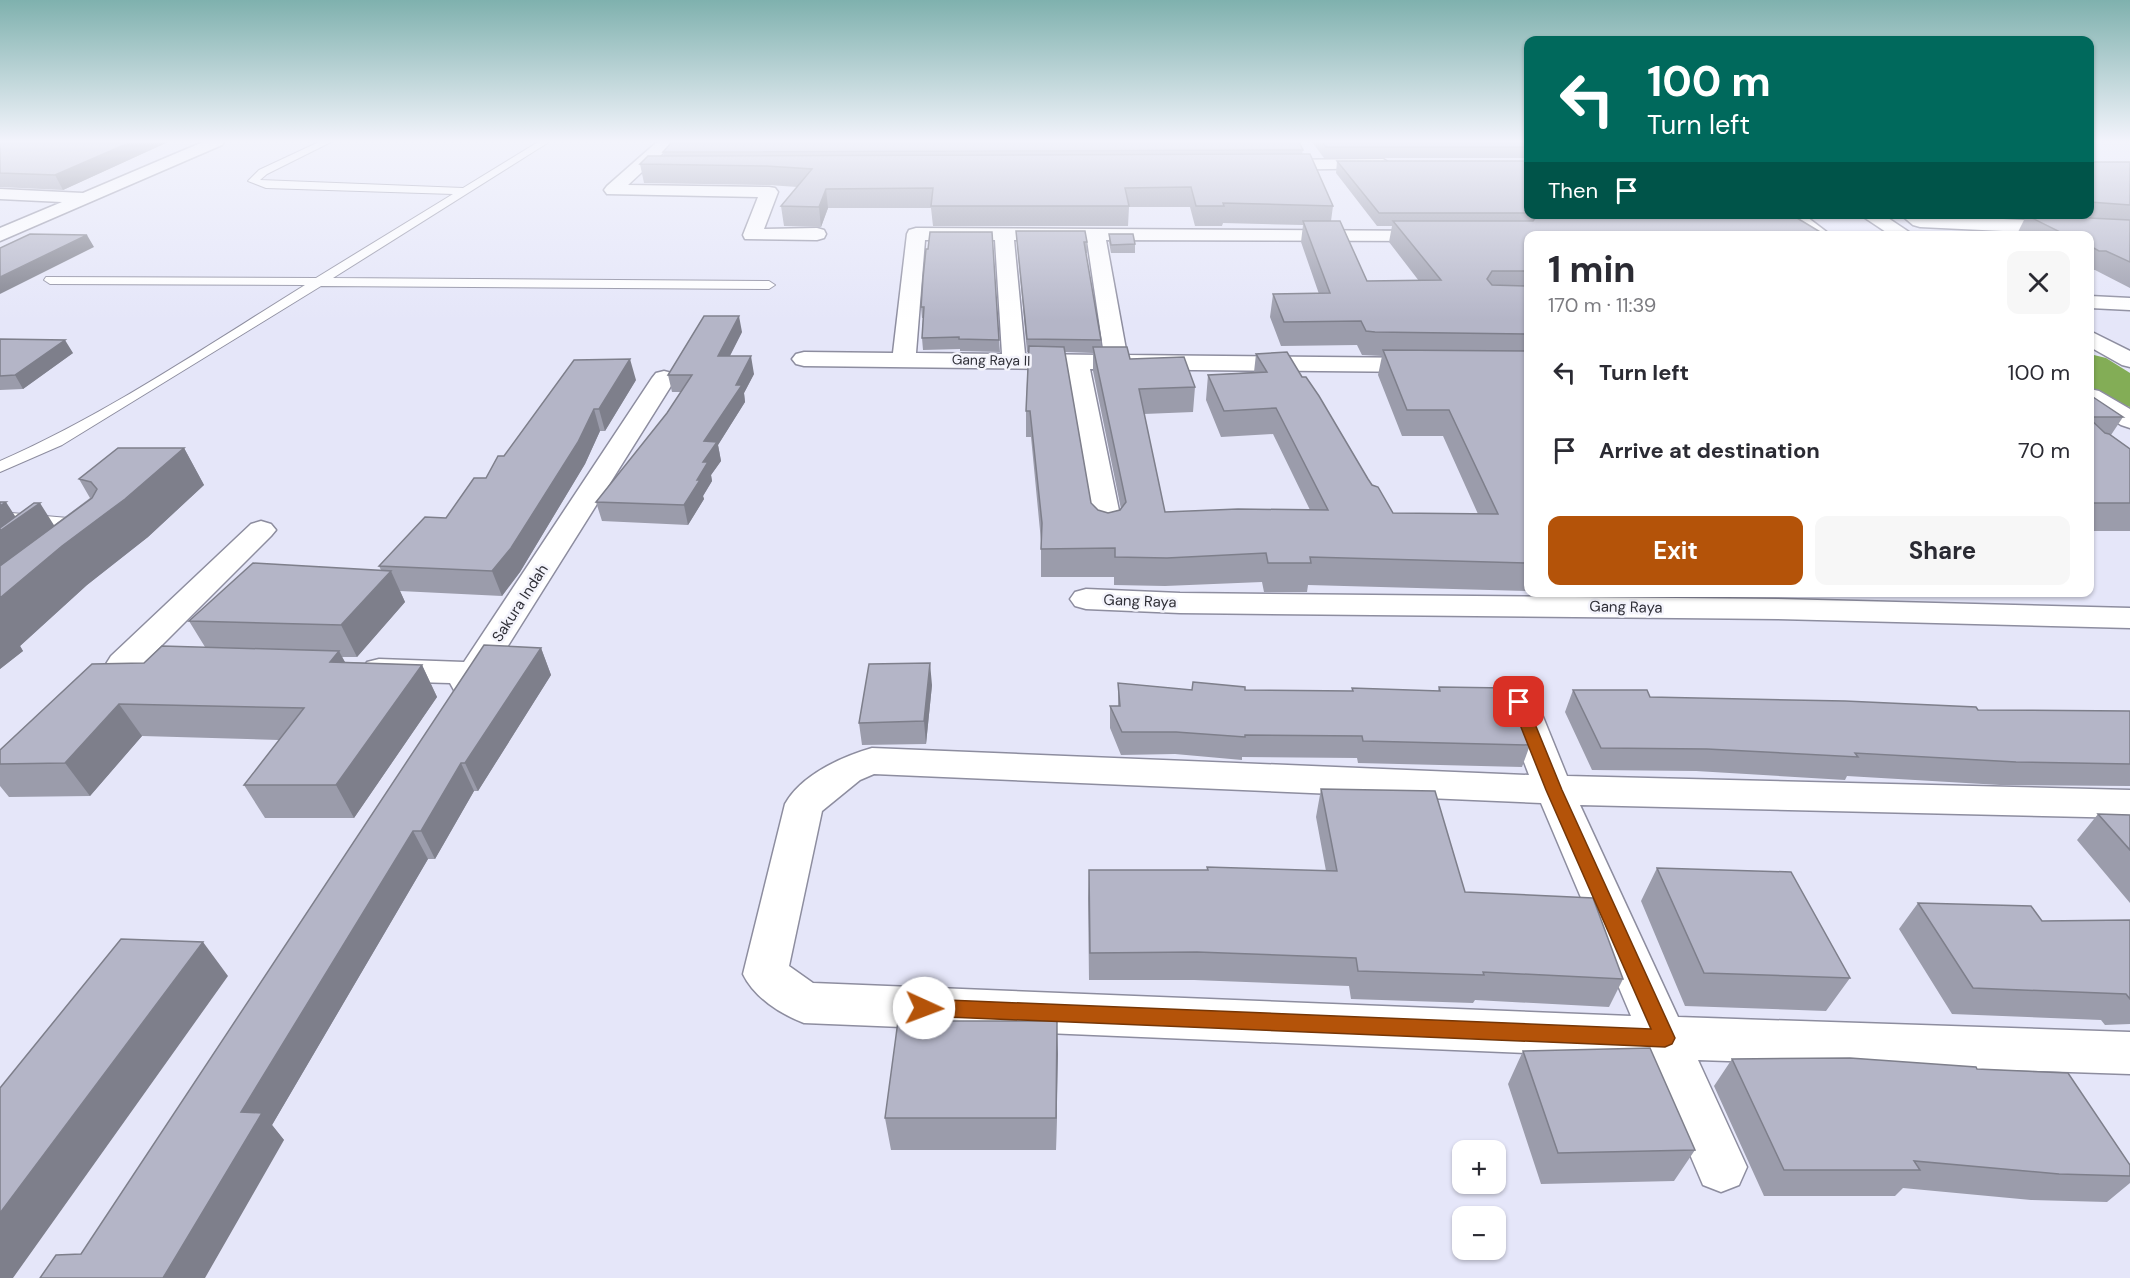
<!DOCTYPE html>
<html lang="en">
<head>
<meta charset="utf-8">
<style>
	:root { --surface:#fff; --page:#f7f7f7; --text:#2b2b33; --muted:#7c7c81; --accent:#b45309 }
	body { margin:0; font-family:"DM Sans",sans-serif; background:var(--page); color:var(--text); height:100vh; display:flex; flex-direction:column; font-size:22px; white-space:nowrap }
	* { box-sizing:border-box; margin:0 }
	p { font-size:20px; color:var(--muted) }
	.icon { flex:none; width:33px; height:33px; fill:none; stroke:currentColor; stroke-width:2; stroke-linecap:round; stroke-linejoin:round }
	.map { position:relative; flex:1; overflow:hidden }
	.details { position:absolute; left:1524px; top:231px; width:570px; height:366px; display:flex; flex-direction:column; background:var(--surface); border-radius:12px; box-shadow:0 2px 4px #0004 }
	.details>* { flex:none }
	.top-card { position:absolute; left:1524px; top:36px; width:570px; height:183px; border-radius:12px; box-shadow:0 2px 4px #0004; background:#00695c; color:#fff; overflow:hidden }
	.buttons { position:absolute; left:1452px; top:1140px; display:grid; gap:12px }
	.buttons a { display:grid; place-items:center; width:54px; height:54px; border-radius:12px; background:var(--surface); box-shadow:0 2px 4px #0004; font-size:30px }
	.pin { position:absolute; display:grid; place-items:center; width:51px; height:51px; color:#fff; margin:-26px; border-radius:12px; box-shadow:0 3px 9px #0006 }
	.me { position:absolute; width:66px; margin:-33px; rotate:92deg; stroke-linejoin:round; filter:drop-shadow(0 0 4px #0008) }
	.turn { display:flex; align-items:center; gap:21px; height:126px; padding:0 24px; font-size:27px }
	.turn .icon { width:78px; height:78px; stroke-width:2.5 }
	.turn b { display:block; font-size:42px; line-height:51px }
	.then { display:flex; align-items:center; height:57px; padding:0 24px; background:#0003; gap:12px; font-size:22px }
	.round { display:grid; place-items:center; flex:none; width:63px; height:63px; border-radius:12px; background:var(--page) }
	.headline { display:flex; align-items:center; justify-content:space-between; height:102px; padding:0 24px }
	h1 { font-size:36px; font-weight:700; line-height:45px }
	.button { display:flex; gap:12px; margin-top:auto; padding:12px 24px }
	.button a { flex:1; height:69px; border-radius:12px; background:var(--accent); color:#fff; font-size:24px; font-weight:700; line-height:69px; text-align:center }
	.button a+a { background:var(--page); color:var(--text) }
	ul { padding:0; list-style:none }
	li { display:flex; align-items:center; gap:18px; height:78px; padding:0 24px }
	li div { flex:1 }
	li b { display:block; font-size:22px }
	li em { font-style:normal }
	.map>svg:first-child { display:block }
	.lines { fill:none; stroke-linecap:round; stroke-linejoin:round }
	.river { fill:#83ad56; fill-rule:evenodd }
	.lane-casing { stroke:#8d8d9f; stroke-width:2 }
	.street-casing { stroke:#8d8d9f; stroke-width:3 }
	.secondary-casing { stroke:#8d8d9f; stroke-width:3 }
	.lane { fill:#fff; fill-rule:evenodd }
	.street { fill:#fff; fill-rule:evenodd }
	.secondary { fill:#fff; fill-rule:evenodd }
	.wall { fill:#9b9cab; fill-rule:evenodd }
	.shaded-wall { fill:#7e7f8b }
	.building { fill:#b4b5c7; stroke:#7e7f8b; stroke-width:1.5 }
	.route { fill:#b45309; stroke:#753606; stroke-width:1.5 }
	.labels { text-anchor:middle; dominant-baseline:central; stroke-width:5; stroke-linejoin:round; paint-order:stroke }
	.far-street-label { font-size:14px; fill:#303038; stroke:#f4f4fc }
	.street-label { font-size:15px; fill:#303038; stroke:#f4f4fc }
</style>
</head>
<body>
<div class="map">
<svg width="2130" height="1278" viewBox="0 0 2130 1278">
	<rect width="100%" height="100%" fill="#e5e6f9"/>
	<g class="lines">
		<path class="river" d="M2090 354 2106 358 2130 373V407L2113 403 2090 387Z"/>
		<defs>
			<path id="lane" d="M319 142H331L267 174 260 180 463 188 538 142H549L333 278 769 281 775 285 769 289 321 286 62 445 0 472V461C107 414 205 347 305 285L50 284 44 280 46 277 316 278 453 194 266 188 248 181 259 170Z
				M0 512 68 518 74 519 77 523C70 532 60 539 49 537L46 533 52 527 0 522Z"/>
			<path id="street" d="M203 142H224L222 145 0 241V228L62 202 0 199V189L83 193Z
				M657 142H669L671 145 654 162 687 161 695 166 687 171 642 172 628 185 769 187 775 188 778 192 764 229 817 228 824 230 826 234 824 238 817 240 745 239 743 235 758 197 607 194 604 190 607 186Z
				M1383 159 1391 164 1389 168 1269 170 1261 165 1269 160Z
				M1859 214H1882L1915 236H1892Z
				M1900 214 2130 225V237L1920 227 1913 225Z
				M916 228 1441 231 1443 235 1441 239 1434 241 1106 240 1127 355 1423 358 1431 360 1435 365 1431 370 1423 372 1090 369 1123 530 1118 536 1108 539 1098 536 1093 530 1066 369 804 366 796 364 792 359 796 354 804 352 893 353 907 234 909 230ZM925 240H995L1002 354 916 353ZM1014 240H1087L1104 355 1025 354Z
				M2090 296 2130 298V310L2090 308Z
				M2090 331 2130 351V367L2122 365 2090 347Z
				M664 371 672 373 676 378 479 692 467 695 455 692 450 683 379 681 367 678 362 670 367 662 379 659 464 662 652 378 656 373Z
				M261 521 271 524 276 530 271 536 135 672 123 675 111 672 106 664 111 656 251 524Z
				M1086 589 1180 593 1778 599 2130 608V628L1778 619 1180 613 1086 609 1075 606 1070 599 1075 592Z
				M1519 690 1531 694 1537 702 1567 776 2130 790V818L1580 805 1678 1017 2130 1032V1074L1698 1060 1747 1167 1739 1185 1721 1192 1703 1185 1649 1058 804 1023C780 1014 754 997 743 974L785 804C801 775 841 757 872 748L1529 775 1501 702 1507 694ZM874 774 1541 803 1631 1016 813 983 789 966 822 811 860 780Z"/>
			<path id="secondary" d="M1781 214H1803L1832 236H1810Z
				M2090 389 2099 391 2130 409V428L2121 425 2090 406Z"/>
		</defs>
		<use href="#lane" class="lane-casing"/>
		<use href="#street" class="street-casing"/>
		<use href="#secondary" class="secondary-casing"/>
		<use href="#lane" class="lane"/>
		<use href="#street" class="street"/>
		<use href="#secondary" class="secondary"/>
	</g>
	<path class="wall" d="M0 142H168L63 190 0 187Z
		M1312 142H1528V158H1324Z
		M1303 150 1302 154 1333 206 1331 221 1367 281H1419L1389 242 1392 226H1377L1336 173 1337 161H1528V214H1769V215L1528 236V591L1308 585 1307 592H1264L1262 582 1165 586 1114 585V577H1041V541L1031 437H1026V411L1028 352H1027L1016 231 1087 242V253H1086L1101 340V347L1195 387 1193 412 1144 414 1165 512 1310 510 1273 434 1221 437 1206 400 1208 375 1254 372 1256 354 1302 377 1368 479 1393 513 1478 514 1443 436H1402L1378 375 1382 356 1362 355 1357 345 1281 346 1270 317 1273 294H1319L1301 242 1303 225 1223 223 1222 226H1195L1190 207H1129L1128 226H933L931 208H828L821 227 784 226 781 206 797 187 769 185 644 183 640 164 664 156 663 152ZM1065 352 1093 353V371L1121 509 1120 510 1108 513 1098 510 1091 503Z
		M2090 162H2130V288L2095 270H2090V236H2020L2017 234 2025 218 1982 216 1979 214H2090Z
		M1109 234 1135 244V253H1111L1109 242Z
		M923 278 999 340 1000 352 960 351V349L923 350 922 338 923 318H922L921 307Z
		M742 332 730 356 754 374 744 393 745 402 718 445 721 461 711 475 712 481 703 496 704 499 688 525 602 521 596 502 667 413 681 392H672L668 375Z
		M0 339 73 353 23 389 0 390Z
		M636 380 605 431H600L585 464 520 572 502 596 400 591 405 602 357 657H342L345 662 422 665 437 697 354 818H265L244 785 279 740 142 736 90 796 9 797 0 786V750L144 663 205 647 189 621 381 570 379 566 446 518 486 478 504 456Z
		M2090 395 2123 417 2111 435 2130 449V531H2090Z
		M184 448 204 485 148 537 87 585 20 646 23 651 0 669 15 516 54 525 90 498 79 479Z
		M541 648 551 675 478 791H474L435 859H428L272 1125 284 1140 81 1254Z
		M1118 683 1192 690 1352 691V688L1438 691 1439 687 1530 745 1522 767 1358 763 1357 758 1242 757V760L1175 754 1121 755 1110 728V706H1118Z
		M932 685 926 744 862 745 859 723Z
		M1573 690 1650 697 1978 710 2130 711V786L2000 785 1847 776 1845 780 1696 771 1592 770 1565 712Z
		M1321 789 1465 892 1623 979 1609 1007 1475 1000 1473 1003 1351 999 1349 986 1194 980H1089L1088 898 1089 870 1326 871 1316 817Z
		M2098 814 2130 815V903L2077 840Z
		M1657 868 1850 978 1826 1011 1685 1006 1641 901Z
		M1918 903 2042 921 2130 920V1024L2105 1025 2101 1020 1952 1014 1899 929Z
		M1057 1021 1056 1150H891L885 1118Z
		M1523 1051 1695 1150 1674 1181 1541 1184 1508 1084Z
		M1732 1059 1977 1069 2130 1165V1183L2107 1202 2031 1200 1903 1188 1895 1196H1764L1714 1086Z"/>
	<path class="shaded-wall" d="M131 142H168L63 190 55 175Z
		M826 189 828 208 821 227 819 207Z
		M87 235 94 247 0 294V277Z
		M739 316 742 332 721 373 718 356Z
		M65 340 73 353 23 389 15 375Z
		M751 356 754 374 744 393 745 402 718 445 721 461 711 475 712 481 703 496 704 499 688 525 684 505 697 480 704 441Z
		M630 359 636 380 605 431 599 409Z
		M594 409 600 431 585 464 520 572 502 596 492 571Z
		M184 448 204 485 148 537 87 585 20 646 23 651 0 669V598L62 546Z
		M6 502 17 519 40 503 64 541 0 590V506Z
		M391 571 405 602 357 657 341 625Z
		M541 648 551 675 478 791 465 763Z
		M339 651 356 683 330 662Z
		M930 663 932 685 926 744 924 721Z
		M422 665 437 697 354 818 336 785Z
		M119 704 142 736 90 796 65 763Z
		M461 763 474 791 435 859 421 831Z
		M413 831 428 859 272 1125 284 1140 205 1278H163L241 1112Z
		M203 942 228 976 13 1278H0V1213Z
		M1057 1021 1058 1054 1056 1150V1118Z"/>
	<path class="building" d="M0 142H131L55 175 0 173Z
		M672 142H1299L1303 150 663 152Z
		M1322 142H1528V147H1326Z
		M1310 154 1333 206 1223 203 1224 206H1196L1191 187 1125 188 1129 206H931L933 188 826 189 819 207 781 206 812 169 766 166 640 164 648 156Z
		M1337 161H1528V213H1379Z
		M2090 162H2130V205L2090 202Z
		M1792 215 1827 236H1528V271H1492L1487 279 1492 285 1528 286V334L1375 332 1366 331 1361 321 1284 322 1273 294 1330 293 1303 221H1340L1367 281 1441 280 1393 221H1533L1536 217Z
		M2026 215 2130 220V262L2106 251H2099L2090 246V236H2068Z
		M1016 231H1085L1087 242H1084L1101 340 1027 339Z
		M930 232H992L999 340 959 339V337L922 338 924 307H921L923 278 926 249H928Z
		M30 234 87 235 0 277V248Z
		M1109 234H1133L1135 244 1111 245Z
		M704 316H739L718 356H751L736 385H742L704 441 717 442 703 462H708L697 480H700L684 505 596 502 667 413 692 375H668Z
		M0 339 65 340 15 375 0 376Z
		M1029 346 1064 347 1091 503 1098 510 1108 513 1120 510 1126 502 1093 347H1127L1130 359 1184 357 1195 387 1139 389 1165 512 1238 509 1328 510 1276 408 1224 411 1208 375 1267 372 1256 354 1287 352 1302 377H1306L1319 396 1368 479 1372 485 1378 487 1393 513 1498 514 1449 410H1407L1383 350 1528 351V563L1310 557 1311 563H1268L1266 553 1167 558 1115 557V548L1041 549 1042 523 1030 411H1026Z
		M630 359 599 409H594L578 442 511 548 492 571 379 566 425 517 446 518 474 478H486L498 456H504L574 360Z
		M2090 395 2123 417H2090Z
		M2090 419 2105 433 2109 434 2130 449V503H2092L2090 501Z
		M118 448H184L125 499 62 546 0 598V566L92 498 97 489 91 482 79 479Z
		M0 502H6L0 506Z
		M34 503H40L0 531V528Z
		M253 563 391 571 341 625 189 621Z
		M484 645 541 648 465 763H461L421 831H413L241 1112 262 1113 163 1278H40L56 1255 81 1254Z
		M162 646 339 651 330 662 422 665 336 785H244L304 708 119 704 65 763 0 764V750L92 664 144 663Z
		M930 663 924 721 859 723 869 664Z
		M1193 682 1245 687V690L1353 691 1352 688 1440 691 1439 687 1507 688 1530 745 1363 741 1362 736 1245 735V737L1176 732H1122L1110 706H1120L1118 683 1192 690Z
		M1573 690H1647L1650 697 1845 701 1976 707 1978 710 2130 711V764L2016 762 1855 753 1858 757 1707 749 1601 748Z
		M1321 789 1435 791 1465 892 1593 898 1623 979 1483 972 1484 975 1358 971 1356 958 1197 952 1090 953 1089 870H1208L1207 867 1337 871Z
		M2098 814 2130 815V850Z
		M1657 868 1791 872 1850 978 1704 973Z
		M1918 903 2031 906 2042 921 2130 920V999L2126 994 1973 988Z
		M121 939 203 942 0 1213V1088Z
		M898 1021H1057L1056 1118H885Z
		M1650 1048 1695 1150 1558 1153 1523 1051Z
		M1850 1058 1976 1067 1977 1069 2068 1073 2130 1165V1176L2059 1174 1914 1161 1920 1170H1784L1732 1059Z"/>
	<linearGradient id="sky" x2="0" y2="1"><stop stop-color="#7fb1ae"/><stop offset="0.44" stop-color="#f3f4fc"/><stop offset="1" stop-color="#f3f4fc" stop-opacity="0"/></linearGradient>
	<rect width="2130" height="321" fill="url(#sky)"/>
	<path class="route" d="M1519 697 1526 702 1562 790 1675 1038 1672 1044 1665 1047 924 1016 917 1014 915 1008 917 1002 924 999 1651 1029 1546 790 1511 702Z"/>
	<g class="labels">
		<g class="far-street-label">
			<text transform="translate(991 360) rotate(1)">Gang Raya II</text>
		</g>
		<g class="street-label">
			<text transform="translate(1140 601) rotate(2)">Gang Raya</text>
			<text transform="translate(520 603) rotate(-57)">Sakura Indah</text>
			<text transform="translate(1626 607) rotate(1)">Gang Raya</text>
		</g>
	</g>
</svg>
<div class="buttons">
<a>+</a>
<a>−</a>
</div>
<div class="pin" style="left:1519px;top:702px;background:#d93025"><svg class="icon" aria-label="arrive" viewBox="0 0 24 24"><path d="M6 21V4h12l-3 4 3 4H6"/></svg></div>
<svg class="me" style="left:924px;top:1008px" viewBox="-20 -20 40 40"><circle r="19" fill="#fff"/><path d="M0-13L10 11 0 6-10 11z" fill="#b45309"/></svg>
<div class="top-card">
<div class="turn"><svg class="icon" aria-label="left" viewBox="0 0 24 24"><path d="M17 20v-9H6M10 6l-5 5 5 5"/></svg><div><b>100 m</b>Turn left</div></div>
<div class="then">Then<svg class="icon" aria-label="arrive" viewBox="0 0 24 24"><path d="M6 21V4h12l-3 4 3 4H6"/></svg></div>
</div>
<section class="details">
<div class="headline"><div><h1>1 min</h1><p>170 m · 11:39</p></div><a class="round"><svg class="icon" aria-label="close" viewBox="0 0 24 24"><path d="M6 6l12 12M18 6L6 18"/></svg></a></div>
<ul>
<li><svg class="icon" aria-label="left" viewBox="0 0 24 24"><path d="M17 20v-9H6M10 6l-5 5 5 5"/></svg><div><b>Turn left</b></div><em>100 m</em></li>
<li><svg class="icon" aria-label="arrive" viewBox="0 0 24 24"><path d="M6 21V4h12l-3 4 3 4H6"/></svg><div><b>Arrive at destination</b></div><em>70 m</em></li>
</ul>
<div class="button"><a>Exit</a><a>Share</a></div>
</section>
</div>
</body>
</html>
